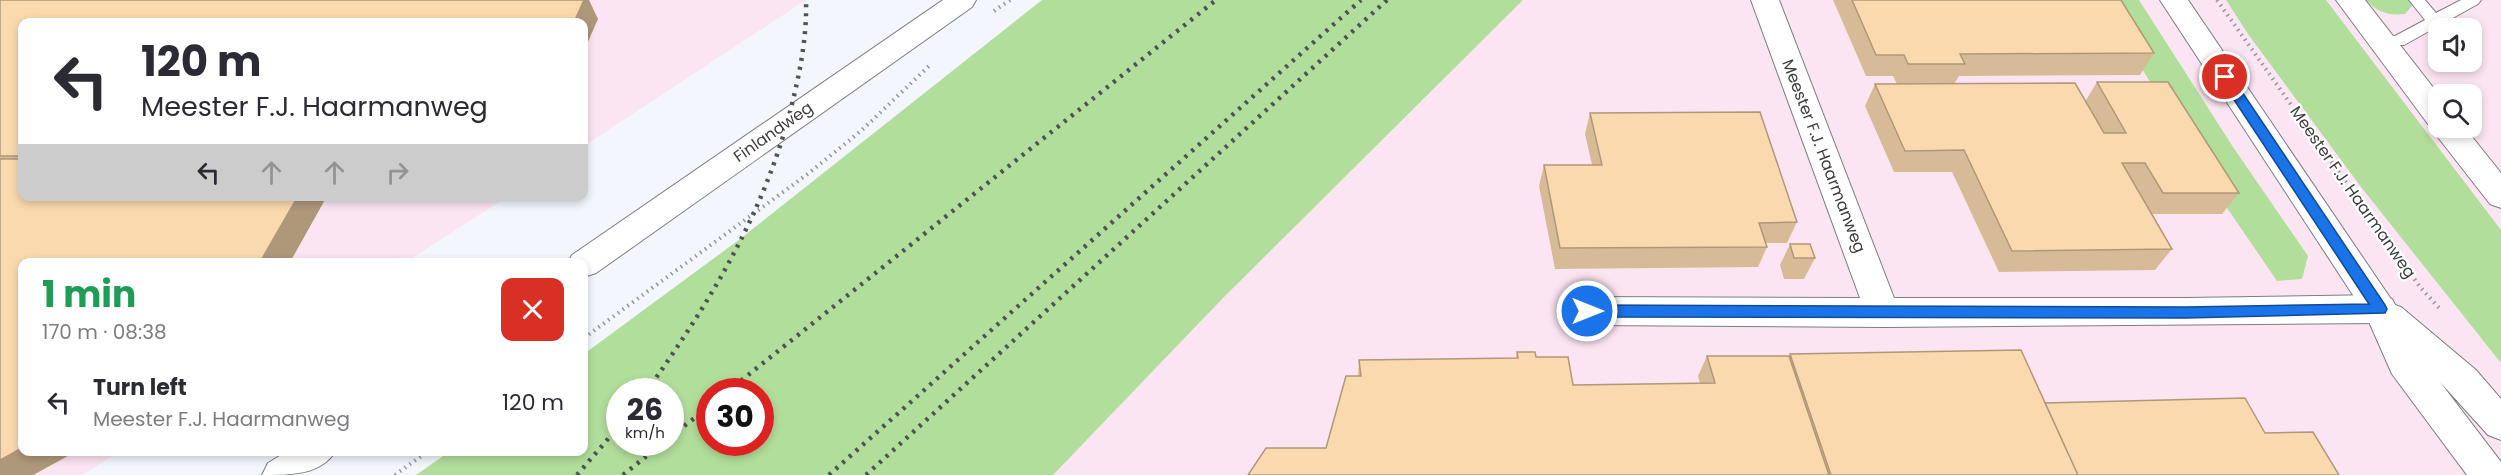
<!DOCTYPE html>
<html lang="en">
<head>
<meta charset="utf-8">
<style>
	:root { --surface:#fff; --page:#f2f2f3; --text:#2b2b33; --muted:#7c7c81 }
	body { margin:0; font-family:Poppins,sans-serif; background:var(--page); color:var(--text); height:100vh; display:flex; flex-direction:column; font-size:22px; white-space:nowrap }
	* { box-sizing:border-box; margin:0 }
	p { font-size:20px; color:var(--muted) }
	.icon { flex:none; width:33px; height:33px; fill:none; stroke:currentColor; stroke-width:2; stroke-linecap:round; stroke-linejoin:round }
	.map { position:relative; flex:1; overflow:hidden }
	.details { position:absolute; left:18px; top:258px; width:570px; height:198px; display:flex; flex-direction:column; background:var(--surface); border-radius:12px; box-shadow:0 3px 9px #0003 }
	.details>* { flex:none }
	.top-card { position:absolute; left:18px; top:18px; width:570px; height:183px; border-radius:12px; box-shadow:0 3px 9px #0003; background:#fff; color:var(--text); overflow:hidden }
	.buttons { position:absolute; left:2428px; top:18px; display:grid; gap:12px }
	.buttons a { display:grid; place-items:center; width:54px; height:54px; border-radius:12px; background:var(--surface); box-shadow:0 3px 9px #0003; font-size:30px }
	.speed { position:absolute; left:606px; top:378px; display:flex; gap:12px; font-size:30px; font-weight:700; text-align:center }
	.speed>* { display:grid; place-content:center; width:78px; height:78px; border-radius:50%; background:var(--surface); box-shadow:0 3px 9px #0003; line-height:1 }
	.speed small { font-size:15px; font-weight:400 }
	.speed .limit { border:9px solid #d22; background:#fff; color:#111 }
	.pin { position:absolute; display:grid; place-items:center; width:51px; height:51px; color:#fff; margin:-26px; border:3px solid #fff; border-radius:50%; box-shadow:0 2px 6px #0007 }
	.me { position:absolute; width:66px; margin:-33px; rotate:90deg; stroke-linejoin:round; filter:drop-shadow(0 0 4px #0008) }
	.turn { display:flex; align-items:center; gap:21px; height:126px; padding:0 24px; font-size:27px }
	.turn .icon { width:78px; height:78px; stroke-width:2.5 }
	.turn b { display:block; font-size:42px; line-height:51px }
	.lanes { display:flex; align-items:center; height:57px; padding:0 24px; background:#0003; justify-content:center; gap:30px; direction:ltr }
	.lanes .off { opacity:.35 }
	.round { display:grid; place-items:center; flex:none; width:63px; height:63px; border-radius:12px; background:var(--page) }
	.overview { display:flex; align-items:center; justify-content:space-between; height:102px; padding:0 24px }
	h1 { font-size:36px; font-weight:700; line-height:45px; color:#1e9e55 }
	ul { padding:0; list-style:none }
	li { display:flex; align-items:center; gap:18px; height:84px; padding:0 24px }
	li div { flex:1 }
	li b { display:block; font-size:22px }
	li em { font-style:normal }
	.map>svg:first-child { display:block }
	.industrial { fill:#fce5f2; fill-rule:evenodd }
	.green { fill:#b2de9b; fill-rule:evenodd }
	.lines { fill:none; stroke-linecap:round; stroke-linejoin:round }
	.service-casing { stroke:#7a7d83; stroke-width:2 }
	.minor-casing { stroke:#7a7d83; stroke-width:2 }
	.tertiary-casing { stroke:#7a7d83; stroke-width:2 }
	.secondary-casing { stroke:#7a7d83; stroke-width:2 }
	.path { stroke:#93969a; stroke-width:4; stroke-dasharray:1.5 4.5; stroke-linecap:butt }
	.service { fill:#fff; fill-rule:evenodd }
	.minor { fill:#fff; fill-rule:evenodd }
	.tertiary { fill:#fff; fill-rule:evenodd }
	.secondary { fill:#fff; fill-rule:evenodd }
	.rail { stroke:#505355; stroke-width:4.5; stroke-dasharray:3 6; stroke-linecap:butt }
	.wall { fill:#d7bb96 }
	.shaded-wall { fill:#af987a }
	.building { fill:#fad9ae; stroke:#af987a; stroke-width:1.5 }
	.route { fill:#1a73e8; stroke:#114b97; stroke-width:1.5 }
	.labels { text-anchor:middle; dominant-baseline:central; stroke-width:4.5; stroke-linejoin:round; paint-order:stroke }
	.street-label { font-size:16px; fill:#3b3d3f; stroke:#fff }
</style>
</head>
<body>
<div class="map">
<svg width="2501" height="475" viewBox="0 0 2501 475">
	<rect width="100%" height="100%" fill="#f3f6fd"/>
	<path class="industrial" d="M0 0H806L584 146V22H22V196L507 197 406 262H22V452H118L83 475H0Z
		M1513 0H2501V475H1037ZM2439 28H2472V62H2439ZM2439 94H2472V128H2439Z"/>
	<path class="green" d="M1042 0H1523L1223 298 1053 475H416L449 452H584V354L740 239ZM620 392H670V442H620ZM710 392H760V442H710Z
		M2100 0H2139L2233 147 2308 256 2302 279 2277 281 2225 205Z
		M2226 0H2326L2501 230V363L2361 187 2248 34Z
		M2366 0H2409L2412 6 2405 14C2390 16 2376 12 2366 0Z"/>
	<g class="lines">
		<defs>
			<path id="service" d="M2409 0H2425L2436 13 2461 0H2481L2478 4 2404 45H2375L2373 41 2375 37 2395 36 2425 20Z"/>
			<path id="minor" d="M1751 0H1779L1894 298H2186L2380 295 2392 299 2397 309 2392 319 2380 323 1883 327 1587 325 1575 321 1570 311 1575 301 1587 297 1860 298Z
				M2336 0H2365L2439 95V128H2465L2501 173V208L2490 204 2437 136 2433 128 2434 125 2428 124Z"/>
			<path id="tertiary" d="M943 0H976L972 7 596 273 584 277V262H568L572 255Z
				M286 452H335C320 475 291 475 262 475L268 463Z"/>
			<path id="secondary" d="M2160 0H2188L2395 305 2401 307 2476 370 2501 399V440L2488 435 2440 382 2501 462V475H2467L2392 374 2366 315Z"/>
		</defs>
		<use href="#service" class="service-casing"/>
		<use href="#minor" class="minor-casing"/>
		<use href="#tertiary" class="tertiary-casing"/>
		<use href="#secondary" class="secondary-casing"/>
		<path class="path" d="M2217 0 2420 287 2441 310
			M994 11 1010 0
			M584 338 809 173 862 130 929 66
			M395 475 427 452"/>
		<use href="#service" class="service"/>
		<use href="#minor" class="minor"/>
		<use href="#tertiary" class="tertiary"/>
		<use href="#secondary" class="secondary"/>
		<path class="rail" d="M646 392C711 301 767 209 793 100 801 67 807 34 806 0
			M727 392 1216 0
			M670 437 710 406
			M577 475 620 425
			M623 475 664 442
			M829 475 1361 0
			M866 475 1387 0"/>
	</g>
	<path class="wall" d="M0 0 598 19 22 22V196H327L290 262H22L75 452 33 475H0Z
		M1833 0H2121L2154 53 2140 75 1959 76 1954 84 2086 100 2097 82 2239 193 2222 214H2152L2172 249 2155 270 1999 272 1952 172H1894L1865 106 1875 84H1897L1893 76H1866Z
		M1590 113 1797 222 1787 243H1766L1767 247 1758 267 1555 269 1539 186 1544 165H1592L1585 134Z
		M1790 244 1815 258 1804 279H1784L1780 265Z
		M1517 352 1536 357 1573 385 1700 384 1698 376 1707 356H1789L1790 354 2045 403 2265 433 2339 475H1248L1326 448 1358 376 1359 360 1516 358Z"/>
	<path class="shaded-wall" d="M584 0H589L598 19 584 51V22H574Z
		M298 196H327L290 262H260Z
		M22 448V452H75L33 475H0V460Z"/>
	<path class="building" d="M0 0H584L574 22H22V156H0Z
		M1852 0H2121L2154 53 1960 54 1965 64H1908L1904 55H1876Z
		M2097 82H2168L2239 193H2163L2145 163H2122L2172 249 2012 251 1964 150 1905 151 1875 84 2075 83 2104 133H2126Z
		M1760 112 1797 222 1759 223 1767 247 1560 248 1544 165H1602L1590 113Z
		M0 159H22V196H298L260 262H22V448L0 460Z
		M1790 244H1810L1815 258H1794Z
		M2021 350 2078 475H1831L1790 354Z
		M1517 352H1535L1536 357H1568L1573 385 1715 383 1707 356H1789L1829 475H1248L1266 448H1326L1346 376H1361L1359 360 1518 358Z
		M2245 398 2265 433 2313 432 2339 475H2078L2045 403Z"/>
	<path class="route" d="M2225 73 2230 74 2385 305 2387 309 2385 313 2186 318 1587 317 1582 315 1580 311 1582 307 1587 305 2186 307 2369 304 2221 80 2219 77Z"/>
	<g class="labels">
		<g class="street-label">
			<text transform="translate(773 132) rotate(-35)">Finlandweg</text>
			<text transform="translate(1824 156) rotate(69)">Meester F.J. Haarmanweg</text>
			<text transform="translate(2353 192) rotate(55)">Meester F.J. Haarmanweg</text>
		</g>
	</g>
</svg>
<div class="buttons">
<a><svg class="icon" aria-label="sound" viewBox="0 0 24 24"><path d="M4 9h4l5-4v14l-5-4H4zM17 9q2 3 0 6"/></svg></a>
<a><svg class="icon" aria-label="search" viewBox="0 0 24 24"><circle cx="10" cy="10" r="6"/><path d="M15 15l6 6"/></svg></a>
</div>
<div class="speed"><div>26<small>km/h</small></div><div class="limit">30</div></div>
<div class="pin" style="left:2225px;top:77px;background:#d93025"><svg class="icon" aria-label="arrive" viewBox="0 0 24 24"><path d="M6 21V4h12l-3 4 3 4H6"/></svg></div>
<svg class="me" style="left:1587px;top:311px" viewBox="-20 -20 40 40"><circle r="17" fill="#1a73e8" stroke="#fff" stroke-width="3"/><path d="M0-11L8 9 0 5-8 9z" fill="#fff"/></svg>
<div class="top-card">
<div class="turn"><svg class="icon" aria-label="left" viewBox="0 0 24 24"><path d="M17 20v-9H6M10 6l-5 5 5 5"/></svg><div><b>120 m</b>Meester F.J. Haarmanweg</div></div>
<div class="lanes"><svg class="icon" aria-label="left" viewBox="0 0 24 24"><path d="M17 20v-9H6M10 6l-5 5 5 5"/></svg><svg class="icon off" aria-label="ahead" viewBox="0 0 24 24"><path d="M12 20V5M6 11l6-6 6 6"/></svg><svg class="icon off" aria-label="ahead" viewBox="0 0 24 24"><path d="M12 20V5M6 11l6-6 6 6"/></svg><svg class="icon off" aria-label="right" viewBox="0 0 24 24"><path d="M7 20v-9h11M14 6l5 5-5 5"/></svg></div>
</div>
<section class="details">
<div class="overview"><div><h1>1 min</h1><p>170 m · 08:38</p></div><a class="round" style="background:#d93025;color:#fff"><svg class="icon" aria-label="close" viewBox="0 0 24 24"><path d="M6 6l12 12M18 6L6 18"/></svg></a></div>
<ul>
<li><svg class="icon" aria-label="left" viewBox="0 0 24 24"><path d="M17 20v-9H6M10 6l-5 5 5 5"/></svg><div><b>Turn left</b><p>Meester F.J. Haarmanweg</p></div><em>120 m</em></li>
</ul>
</section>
</div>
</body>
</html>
